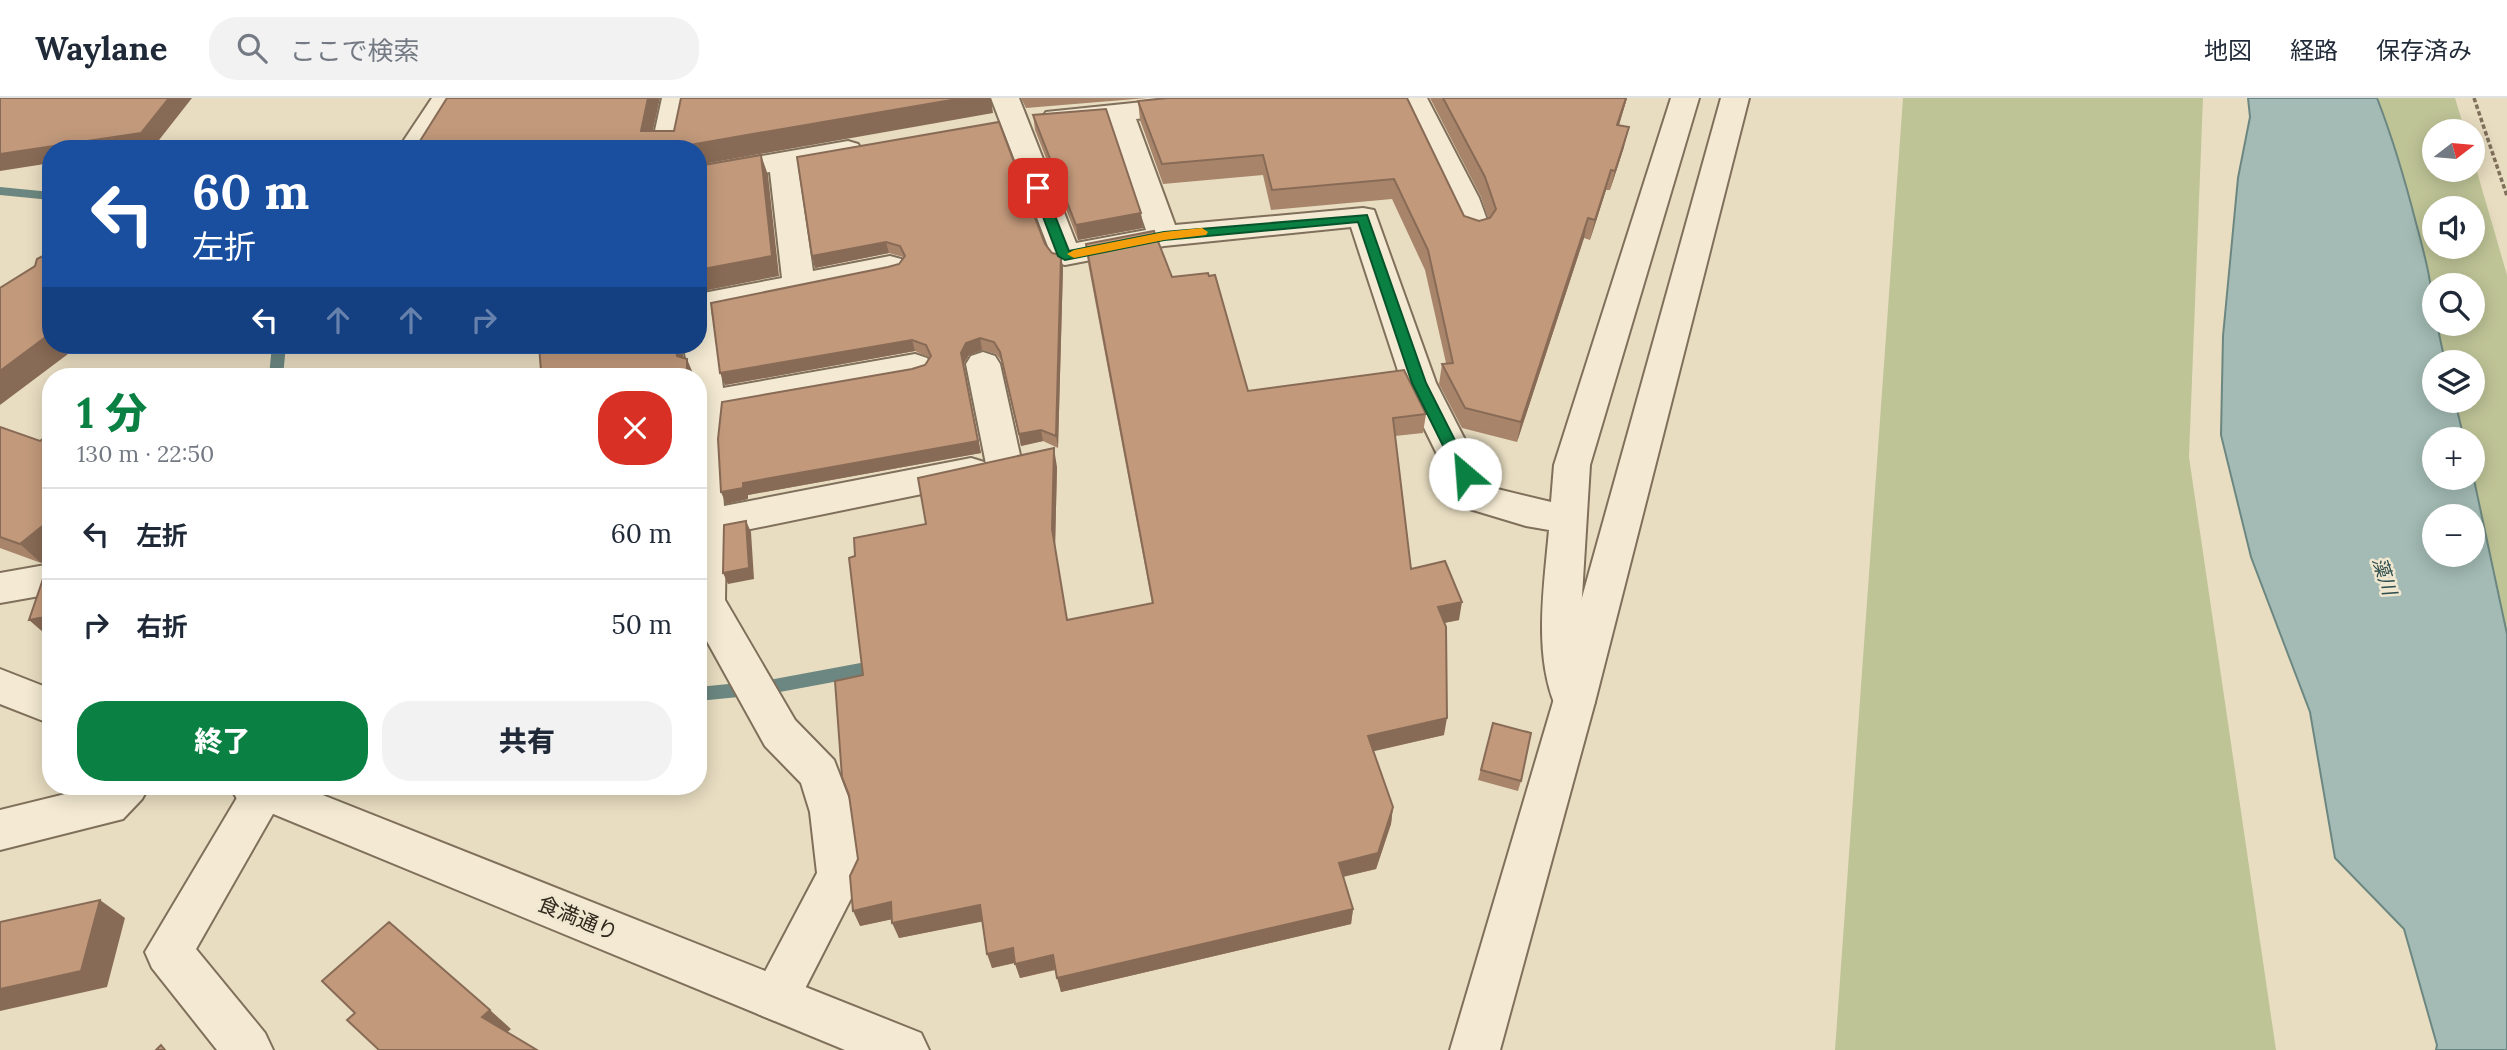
<!DOCTYPE html>
<html lang="ja">
<head>
<meta charset="utf-8">
<style>
	:root { --surface:#fff; --page:#f2f2f3; --text:#1f2937; --muted:#747a83; --line:#e0e1e3; --accent:#0b8043 }
	body { margin:0; font-family:Lora,"Noto Sans JP",serif; background:var(--page); color:var(--text); height:100vh; display:flex; flex-direction:column; font-size:26px; white-space:nowrap }
	* { box-sizing:border-box; margin:0 }
	p { font-size:23px; color:var(--muted) }
	.icon { flex:none; width:38px; height:38px; fill:none; stroke:currentColor; stroke-width:2; stroke-linecap:round; stroke-linejoin:round }
	.map { position:relative; flex:1; overflow:hidden }
	.sheet { position:absolute; left:42px; top:270px; width:665px; height:427px; display:flex; flex-direction:column; background:var(--surface); border-radius:28px; box-shadow:0 4px 18px #0003 }
	.sheet>* { flex:none }
	.top-card { position:absolute; left:42px; top:42px; width:665px; height:214px; border-radius:28px; box-shadow:0 4px 18px #0003; background:#1a4fa0; color:#fff; overflow:hidden }
	.needle { width:46px; rotate:74deg }
	.controls { position:absolute; left:2422px; top:21px; display:grid; gap:14px }
	.controls a { display:grid; place-items:center; width:63px; height:63px; border-radius:50%; background:var(--surface); box-shadow:0 4px 18px #0003; font-size:35px }
	.pin { position:absolute; display:grid; place-items:center; width:60px; height:60px; color:#fff; margin:-30px; border-radius:14px; box-shadow:0 4px 10px #0006 }
	.me { position:absolute; width:77px; margin:-38px; rotate:333deg; stroke-linejoin:round; filter:drop-shadow(0 0 5px #0008) }
	.turn { display:flex; align-items:center; gap:24px; height:147px; padding:0 35px; font-size:32px }
	.turn .icon { width:91px; height:91px; stroke-width:2.5 }
	.turn b { display:block; font-size:49px; line-height:60px }
	.lanes { display:flex; align-items:center; height:66px; padding:0 35px; background:#0003; justify-content:center; gap:35px; direction:ltr }
	.lanes .off { opacity:.35 }
	.round { display:grid; place-items:center; flex:none; width:74px; height:74px; border-radius:28px; background:var(--page) }
	.summary { display:flex; align-items:center; justify-content:space-between; height:119px; padding:0 35px }
	h1 { font-size:42px; font-weight:800; line-height:52px; color:var(--accent) }
	.primary-button { display:flex; gap:14px; margin-top:auto; padding:14px 35px }
	.primary-button a { flex:1; height:80px; border-radius:28px; background:var(--accent); color:#fff; font-size:28px; font-weight:800; line-height:80px; text-align:center }
	.primary-button a+a { background:var(--page); color:var(--text) }
	ul { padding:0; list-style:none }
	li { display:flex; align-items:center; gap:21px; height:91px; padding:0 35px; border-top:2px solid var(--line) }
	li div { flex:1 }
	li b { display:block; font-size:26px }
	li em { font-style:normal }
	header { display:flex; align-items:center; gap:42px; box-sizing:border-box; height:98px; padding:0 35px; background:var(--surface); border-bottom:2px solid var(--line) }
	header strong { font-size:33px }
	nav { display:flex; gap:38px; margin-inline-start:auto; font-size:24px }
	.search { width:490px; height:63px; background:var(--page); display:flex; align-items:center; gap:18px; box-sizing:border-box; padding:0 24px; border-radius:28px; color:var(--muted); font-size:26px }
	.map>svg:first-child { display:block }
	.green { fill:#bfc497; fill-rule:evenodd }
	.water { fill:#a3bbb4; stroke:#6c8781; stroke-width:2; fill-rule:evenodd }
	.lines { fill:none; stroke-linecap:round; stroke-linejoin:round }
	.stream { fill:#6c8781; fill-rule:evenodd }
	.minor-casing { stroke:#7f6f5b; stroke-width:4 }
	.tertiary-casing { stroke:#7f6f5b; stroke-width:4 }
	.path { stroke:#7f6f5b; stroke-width:3.5; stroke-dasharray:4.5 2.5; stroke-linecap:butt }
	.minor { fill:#f4ead3; fill-rule:evenodd }
	.tertiary { fill:#f4ead3; fill-rule:evenodd }
	.wall { fill:#a7846a }
	.shaded-wall { fill:#886b56 }
	.building { fill:#c2997b; stroke:#886b56; stroke-width:2 }
	.route { fill:#0b8043; stroke:#07532c; stroke-width:2 }
	.slow { fill:#f59e0b }
	.labels { text-anchor:middle; dominant-baseline:central; stroke-width:5; stroke-linejoin:round; paint-order:stroke }
	.water-label { font-size:19px; font-style:italic; fill:#2e4f4d; stroke:#f0e7d0 }
	.near-street-label { font-size:21px; fill:#31271d; stroke:#f0e7d0 }
</style>
</head>
<body>
<header>
<strong>Waylane</strong>
<div class="search"><svg class="icon" aria-label="search" viewBox="0 0 24 24"><circle cx="10" cy="10" r="6"/><path d="M15 15l6 6"/></svg>ここで検索</div>
<nav><a>地図</a><a>経路</a><a>保存済み</a></nav>
</header>
<div class="map">
<svg width="2507" height="952" viewBox="0 0 2507 952">
	<rect width="100%" height="100%" fill="#e8ddc1"/>
	<path class="green" d="M1903 0H2203L2189 359 2276 952H1835Z
		M2377 0H2455L2465 33H2434V72H2473V60L2507 177V536L2473 377V341H2464L2455 303H2473V264H2445L2437 226H2473V187H2434V208C2421 137 2402 68 2377 0ZM2434 110H2473V149H2434Z"/>
	<path class="water" d="M2248 0H2377C2393 41 2405 82 2416 125 2425 158 2434 191 2434 226H2437L2445 264H2434V303H2455L2464 341H2434V380H2473V377L2507 536V952H2436L2437 947 2404 831 2335 760 2310 614 2251 459 2221 337 2223 238 2238 80 2250 19ZM2473 418V457H2434V418Z"/>
	<g class="lines">
		<path class="stream" d="M0 89 51 94V102L0 97Z
			M272 247H286L283 278H269Z
			M882 561 888 563 890 568 888 573 882 575 769 596 698 603V589L769 582Z"/>
		<defs>
			<path id="minor" d="M432 0H460L427 51H398Z
				M662 0H690L680 51H651Z
				M991 0H1019L1076 145 1146 132 1109 24 1056 28 1046 26 1042 20 1046 14 1182 0H1287L1283 6 1273 8 1136 21 1175 127 1363 110 1374 112 1436 285 1489 389 1551 404 1554 367 1671 0H1699L1590 367 1580 531 1595 604 1589 616 1574 621 1559 616C1532 562 1544 490 1549 432L1526 428 1463 409 1402 285 1351 129 1164 148 1065 167 1054 164Z
				M1399 0H1427L1479 100 1490 130 1486 137 1475 140 1464 137Z
				M848 43 858 46 862 52 858 58 798 69 813 173 890 158 901 161 906 168 901 175 890 178 711 215 714 220 723 290 915 256 927 260 932 268 927 276 915 280 724 314 720 353 724 408 971 360 984 364 989 373 984 382 971 386 726 436 725 502 795 622 834 662 854 714 863 777 792 916 775 923 758 916 751 900 817 775 810 714 801 685 765 648 698 527V278H688L684 247H698V196L782 180 770 74 698 87V69Z
				M983 254 995 258 1000 266 1022 366 1017 375 1004 379 991 375 986 366 966 266 971 258Z
				M51 466V496L0 505V475Z
				M98 688H149L142 701 123 721 0 752V712Z
				M244 688H283L286 693 196 851 265 935 273 952H217L152 870 145 854Z"/>
			<path id="tertiary" d="M1721 0H1749L1595 604 1500 952H1450L1553 604Z
				M0 571 51 591V626L0 606Z
				M230 688H300L921 935 929 952H845L237 701Z"/>
		</defs>
		<use href="#minor" class="minor-casing"/>
		<use href="#tertiary" class="tertiary-casing"/>
		<path class="path" d="M2474 0 2507 98"/>
		<use href="#minor" class="minor"/>
		<use href="#tertiary" class="tertiary"/>
	</g>
	<path class="wall" d="M1021 0H1147L1026 10Z
		M1407 0 1464 118 1479 123 1488 120 1481 99 1430 0H1627L1619 27 1624 49 1610 92H1606L1590 142 1584 140 1517 344 1462 330 1439 286 1442 266 1446 265 1425 172 1392 101 1271 112 1263 77 1163 86 1140 22 1138 3Z
		M1033 17 1143 130 1078 142 1035 32Z
		M797 59 1045 146 1063 169 1058 350 1043 343 1021 348 1003 265 996 256 982 252 969 257 963 267 981 355 748 397V401L726 406 912 271 925 267 930 260 915 253 725 287 888 169 899 166 903 159 889 155 815 170Z
		M1086 146 1172 179 1248 293 1426 316 1423 335 1395 338 1411 471 1459 522 1444 525V637L1373 653 1393 709 1391 726 1376 771 1343 779 1353 811 1351 826 1061 894 1056 872 1020 880 1015 865 992 870 982 823 899 840 892 821 860 828 858 761 863 577 855 458 1057 369 1055 450 1067 522 1152 505 1088 165Z
		M0 329 41 465 0 450Z
		M1493 625 1521 683 1518 693 1478 682Z"/>
	<path class="shaded-wall" d="M169 0H192L152 51H51V65L0 73V56Z
		M648 0H660L649 51 641 33Z
		M963 0H991L993 15 698 67V51H689V47Z
		M1626 0H1627L1613 47 1617 27Z
		M1629 29 1624 49 1610 92 1615 73Z
		M761 57 768 77 779 178 698 194V172Z
		M1611 72 1606 92 1590 142 1595 122Z
		M1141 115 1143 130 1078 142 1076 127Z
		M1588 120 1584 140 1517 344 1521 324Z
		M886 144 889 155 815 170 812 158Z
		M1061 157 1063 169 1058 350 1056 338Z
		M51 235V247H80L0 307V273Z
		M980 240 982 252 969 257 963 267 981 355 748 397V401L726 406 721 394 743 385 961 255 966 245Z
		M912 242 915 253 725 287 720 275Z
		M675 247H682L685 278 677 258Z
		M687 261 694 278H687Z
		M1041 332 1043 343 1021 348 1019 336Z
		M1054 350 1057 369 1055 450 1052 431Z
		M51 421V457L41 465 20 446Z
		M746 423 751 434 754 481 728 486 723 475Z
		M1462 504 1459 522 1434 527 1438 509Z
		M50 518 51 519V541L29 522Z
		M1447 620 1444 637 1366 655 1368 638Z
		M1393 709 1391 726 1376 771 1337 780 1339 765Z
		M100 802 125 820 107 889 0 913V891Z
		M891 804 898 820 860 828 853 813Z
		M980 807 985 823 899 840 892 825Z
		M1353 811 1351 826 1061 894 1057 880Z
		M1013 850 1018 864 992 870 987 856Z
		M1053 857 1057 871 1020 880 1015 866Z
		M490 912 511 931 503 938 482 919Z"/>
	<path class="building" d="M0 0H169L141 35 0 56Z
		M447 0H648L641 33H674L681 0H963L689 47V51H415Z
		M1168 0H1407L1464 118 1479 123 1490 120 1496 111 1485 79 1443 0H1626L1617 27 1629 29 1615 73 1611 72 1595 122 1588 120 1521 324 1465 310 1442 266 1453 265 1428 152 1394 81 1272 92 1263 57 1162 66 1138 3Z
		M1106 11 1141 115 1076 127 1033 17Z
		M999 24 1045 146 1052 155 1061 157 1056 338 1041 332 1019 336 1000 254 994 244 980 240 966 245 961 255 978 343 743 385V390L721 394 718 341 722 304 912 271 925 267 931 258 926 247 912 242 720 275 711 205 888 169 899 166 905 158 900 148 886 144 812 158 797 59Z
		M761 57 772 158 698 172V68Z
		M1154 133 1172 179 1208 175 1209 178 1215 177 1248 293 1404 272 1426 316 1393 320 1411 471 1445 463 1462 504 1438 509 1446 529 1447 620 1368 638 1393 709 1378 755 1339 765 1353 811 1057 880 1053 857 1015 866 1013 850 987 856 980 807 892 825 891 804 853 813 850 778 858 761 849 697 842 679 835 583 863 577 849 460 855 458 854 440 926 426 918 380 1054 350 1052 431 1067 522 1153 505 1086 146Z
		M51 156V235L0 273V190L35 168 37 161 45 157Z
		M539 247H675L677 258 687 261V278H529L530 274 541 273Z
		M0 329 40 343 51 335V421L20 446 0 439Z
		M746 423 749 470 723 475 724 427Z
		M51 476V526L47 527 50 518 29 522 44 478Z
		M1493 625 1531 635 1521 683 1481 672Z
		M100 802 81 873 0 891V824Z
		M389 824 490 912 482 919 537 952H379L347 922 355 915 322 883Z
		M161 947 165 952H156Z"/>
	<path class="route" d="M1038 87 1044 90 1069 153 1164 134 1367 117 1426 285 1472 376 1470 380H1459L1412 285 1358 124 1164 142 1065 162 1058 158 1032 90Z"/>
	<path class="slow" d="M1202 130 1208 134 1206 137 1164 142 1074 160 1067 156 1074 152 1164 134Z"/>
	<g class="labels">
		<g class="water-label">
			<text transform="translate(2385 478) rotate(72)">藻川</text>
		</g>
		<g class="near-street-label">
			<text transform="translate(578 820) rotate(22)">食満通り</text>
		</g>
	</g>
</svg>
<div class="controls">
<a><svg class="needle" viewBox="-14 -14 28 28"><path d="M0-13l5 13h-10z" fill="#e53935"/><path d="M0 13l5-13h-10z" fill="#747a83"/></svg></a>
<a><svg class="icon" aria-label="sound" viewBox="0 0 24 24"><path d="M4 9h4l5-4v14l-5-4H4zM17 9q2 3 0 6"/></svg></a>
<a><svg class="icon" aria-label="search" viewBox="0 0 24 24"><circle cx="10" cy="10" r="6"/><path d="M15 15l6 6"/></svg></a>
<a><svg class="icon" aria-label="layers" viewBox="0 0 24 24"><path d="M12 4l9 5-9 5-9-5zM3 14l9 5 9-5"/></svg></a>
<a>+</a>
<a>−</a>
</div>
<div class="pin" style="left:1038px;top:90px;background:#d93025"><svg class="icon" aria-label="arrive" viewBox="0 0 24 24"><path d="M6 21V4h12l-3 4 3 4H6"/></svg></div>
<svg class="me" style="left:1465px;top:376px" viewBox="-20 -20 40 40"><circle r="19" fill="#fff"/><path d="M0-13L10 11 0 6-10 11z" fill="#0b8043"/></svg>
<div class="top-card">
<div class="turn"><svg class="icon" aria-label="left" viewBox="0 0 24 24"><path d="M17 20v-9H6M10 6l-5 5 5 5"/></svg><div><b>60 m</b>左折</div></div>
<div class="lanes"><svg class="icon" aria-label="left" viewBox="0 0 24 24"><path d="M17 20v-9H6M10 6l-5 5 5 5"/></svg><svg class="icon off" aria-label="ahead" viewBox="0 0 24 24"><path d="M12 20V5M6 11l6-6 6 6"/></svg><svg class="icon off" aria-label="ahead" viewBox="0 0 24 24"><path d="M12 20V5M6 11l6-6 6 6"/></svg><svg class="icon off" aria-label="right" viewBox="0 0 24 24"><path d="M7 20v-9h11M14 6l5 5-5 5"/></svg></div>
</div>
<section class="sheet">
<div class="summary"><div><h1>1 分</h1><p>130 m · 22:50</p></div><a class="round" style="background:#d93025;color:#fff"><svg class="icon" aria-label="close" viewBox="0 0 24 24"><path d="M6 6l12 12M18 6L6 18"/></svg></a></div>
<ul>
<li><svg class="icon" aria-label="left" viewBox="0 0 24 24"><path d="M17 20v-9H6M10 6l-5 5 5 5"/></svg><div><b>左折</b></div><em>60 m</em></li>
<li><svg class="icon" aria-label="right" viewBox="0 0 24 24"><path d="M7 20v-9h11M14 6l5 5-5 5"/></svg><div><b>右折</b></div><em>50 m</em></li>
</ul>
<div class="primary-button"><a>終了</a><a>共有</a></div>
</section>
</div>
</body>
</html>
